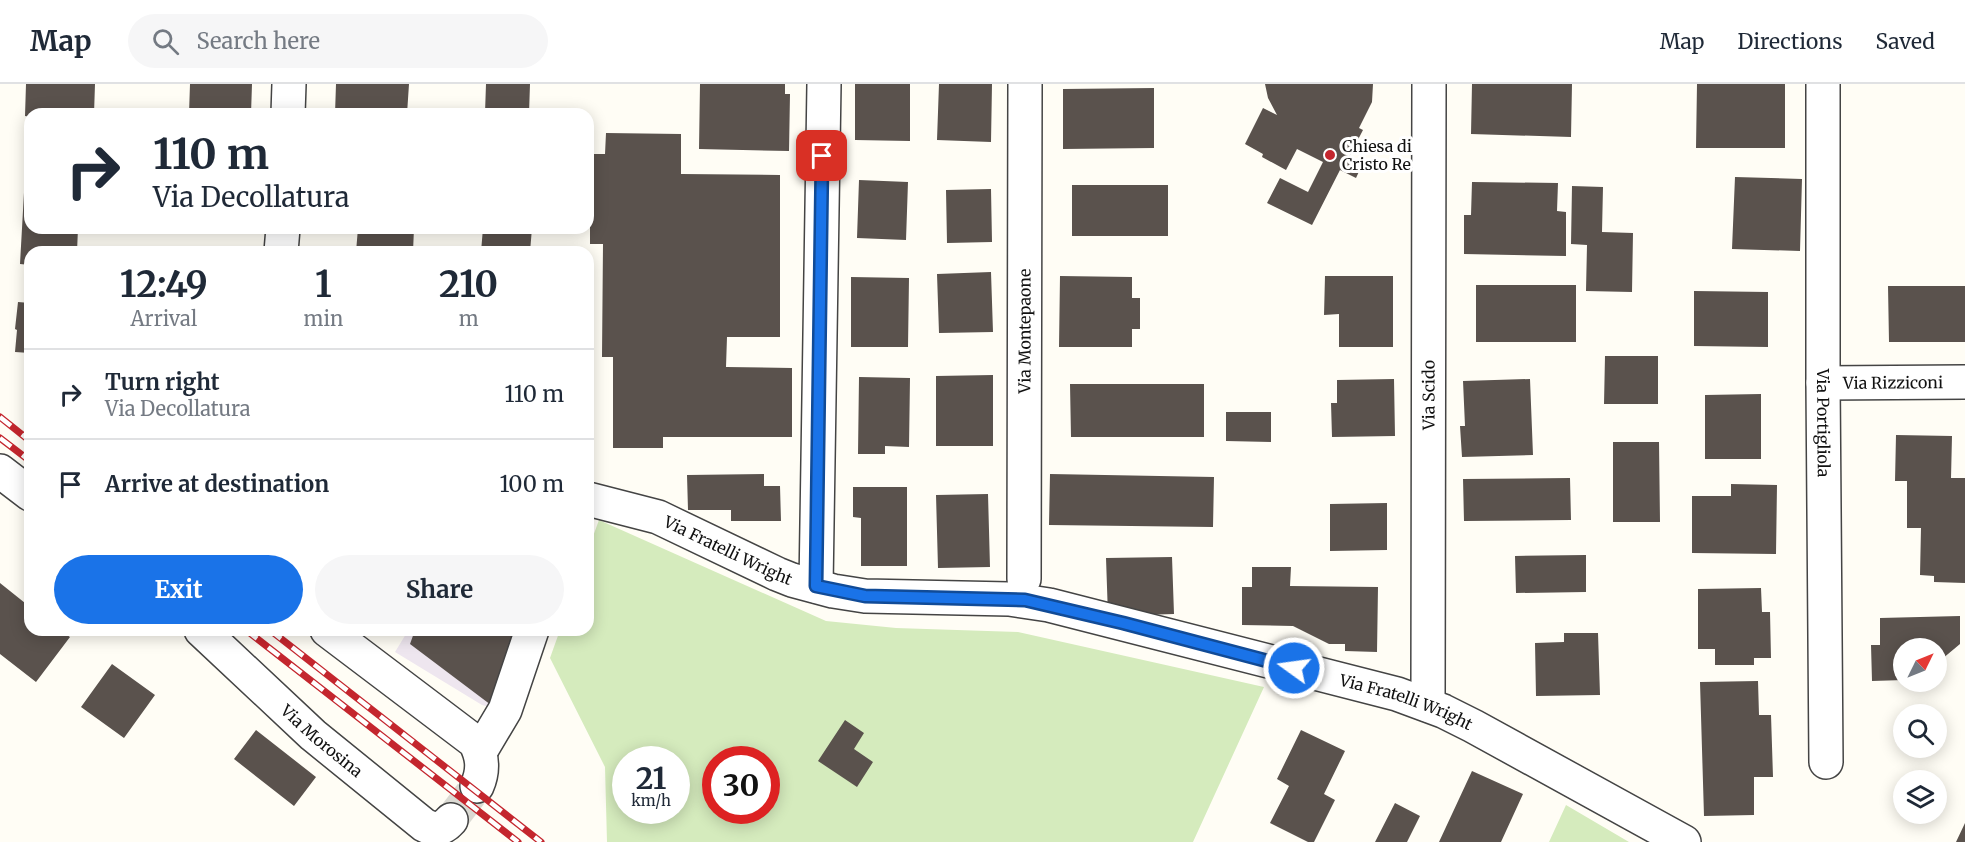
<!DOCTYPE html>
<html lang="en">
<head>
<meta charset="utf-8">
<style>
	:root { --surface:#fff; --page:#f6f6f7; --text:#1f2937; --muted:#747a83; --line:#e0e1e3; --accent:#1a73e8 }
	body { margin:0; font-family:Merriweather,serif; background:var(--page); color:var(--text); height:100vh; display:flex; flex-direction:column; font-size:22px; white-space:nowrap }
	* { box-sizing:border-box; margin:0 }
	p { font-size:20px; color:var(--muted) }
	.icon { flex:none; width:33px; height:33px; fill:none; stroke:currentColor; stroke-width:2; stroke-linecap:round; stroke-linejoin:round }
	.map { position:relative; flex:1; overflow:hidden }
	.side { position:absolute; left:24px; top:162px; width:570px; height:390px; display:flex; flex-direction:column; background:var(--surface); border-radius:18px; box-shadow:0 3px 15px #0003 }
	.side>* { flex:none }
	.top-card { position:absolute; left:24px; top:24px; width:570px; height:126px; border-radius:18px; box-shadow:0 3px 15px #0003; background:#fff; color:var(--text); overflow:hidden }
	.needle { width:39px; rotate:47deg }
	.tools { position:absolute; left:1893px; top:554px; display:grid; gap:12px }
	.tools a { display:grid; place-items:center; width:54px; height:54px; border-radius:50%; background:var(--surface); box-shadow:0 3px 15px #0003; font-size:30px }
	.speed { position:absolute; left:612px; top:662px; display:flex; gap:12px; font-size:30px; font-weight:700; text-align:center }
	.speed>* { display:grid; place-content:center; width:78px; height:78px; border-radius:50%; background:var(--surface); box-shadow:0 3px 15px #0003; line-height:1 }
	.speed small { font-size:15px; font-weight:400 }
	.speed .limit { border:9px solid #d22; background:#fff; color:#111 }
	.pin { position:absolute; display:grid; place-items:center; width:51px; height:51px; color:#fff; margin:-26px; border-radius:12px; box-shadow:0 3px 9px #0006 }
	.me { position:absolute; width:66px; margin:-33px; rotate:284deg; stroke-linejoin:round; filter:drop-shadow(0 0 4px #0008) }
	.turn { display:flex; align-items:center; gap:21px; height:126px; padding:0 30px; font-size:27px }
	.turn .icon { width:78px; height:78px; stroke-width:2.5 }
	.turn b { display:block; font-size:42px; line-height:51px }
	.eta { display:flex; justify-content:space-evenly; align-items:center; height:102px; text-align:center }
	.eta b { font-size:36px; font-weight:700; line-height:42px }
	.cta { display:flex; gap:12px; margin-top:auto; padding:12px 30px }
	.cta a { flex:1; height:69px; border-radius:36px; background:var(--accent); color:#fff; font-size:24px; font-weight:700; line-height:69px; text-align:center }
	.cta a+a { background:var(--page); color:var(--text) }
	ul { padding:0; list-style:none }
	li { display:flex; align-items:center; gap:18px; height:90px; padding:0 30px; border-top:2px solid var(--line) }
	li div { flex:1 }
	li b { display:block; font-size:22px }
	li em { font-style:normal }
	header { display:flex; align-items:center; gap:36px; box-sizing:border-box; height:84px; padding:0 30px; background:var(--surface); border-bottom:2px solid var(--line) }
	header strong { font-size:28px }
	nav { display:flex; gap:33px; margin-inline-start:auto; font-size:21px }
	.search { width:420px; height:54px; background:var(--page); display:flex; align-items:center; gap:15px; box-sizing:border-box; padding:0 21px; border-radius:33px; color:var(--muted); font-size:22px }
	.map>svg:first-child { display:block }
	.industrial { fill:#eee6ef }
	.green { fill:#d5ebbd; fill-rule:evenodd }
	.building { fill:#5a524d }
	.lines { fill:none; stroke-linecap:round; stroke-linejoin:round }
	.minor-tunnel { stroke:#dbdad3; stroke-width:33; stroke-dasharray:33 16; stroke-linecap:butt }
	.minor-casing { stroke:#444; stroke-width:36 }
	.minor { stroke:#fff; stroke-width:33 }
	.rail-casing { stroke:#c4262e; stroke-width:7 }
	.rail { stroke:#fff; stroke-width:4.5; stroke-dasharray:14; stroke-linecap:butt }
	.route-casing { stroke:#114b97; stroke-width:15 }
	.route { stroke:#1a73e8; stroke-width:10 }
	.poi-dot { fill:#c4262e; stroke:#fff; stroke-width:2 }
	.labels { text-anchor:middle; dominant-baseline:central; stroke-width:6; stroke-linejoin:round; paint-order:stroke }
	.poi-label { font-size:16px; fill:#111; stroke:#fff; text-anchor:start }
	.street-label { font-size:16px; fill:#111; stroke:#fff }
</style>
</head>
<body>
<header>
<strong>Map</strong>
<div class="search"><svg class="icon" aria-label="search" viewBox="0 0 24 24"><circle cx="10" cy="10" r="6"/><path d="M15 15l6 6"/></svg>Search here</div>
<nav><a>Map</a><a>Directions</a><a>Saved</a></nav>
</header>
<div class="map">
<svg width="1965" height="758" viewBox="0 0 1965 758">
	<rect width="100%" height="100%" fill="#fffdf5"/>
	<path class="industrial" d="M399 546H518L493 624 482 621 395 568 406 550Z"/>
	<path class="green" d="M599 436 826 537 896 544 1018 548 1264 603 1193 758H607L605 683 550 574 560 546H588V466ZM626 675H676V726H626ZM716 675H766V726H716Z
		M1566 721 1629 758H1549Z"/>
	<path class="building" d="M26 0H95L94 30H30V33L25 32Z
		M190 0H252L251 30H189Z
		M336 0H409L407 30H335Z
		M486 0H530L529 30 485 29Z
		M700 0H785V10H790L789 67 699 65Z
		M855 0H910V57L855 56Z
		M939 0H992L991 58 937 56Z
		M1265 0H1373L1372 18 1359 44 1363 46 1349 73 1363 79 1356 94 1340 86 1312 141 1267 119 1280 94 1308 108 1323 78 1297 65 1286 86 1262 73 1263 70 1245 60 1263 24 1277 31 1268 14Z
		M1472 0H1572L1571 53 1471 50Z
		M1697 0H1785V64H1696Z
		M1154 4V64L1063 65V5Z
		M606 49 681 50V90L780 91V253H727L726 283 792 284V353H663V364H613V273H602L603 160H590V70H605Z
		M25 91H30V144H78L77 168H30V181L20 180Z
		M1735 93 1802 95 1800 167 1732 165Z
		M859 96 908 98 906 156 857 154Z
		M1472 98 1558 99 1557 127 1566 128V172L1464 170V131H1471Z
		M1072 101H1168V152H1072Z
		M1572 102 1603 103 1602 148 1633 149 1632 208 1586 207 1587 161 1571 160Z
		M991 105 992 158 947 159 946 106Z
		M358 144H414L413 168H356Z
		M483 144H532L530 168H481Z
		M991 188 993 248 939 249 937 190Z
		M1060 192 1132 193V214H1140V245H1132V263H1059Z
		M1325 192H1393V263H1339V230L1324 231Z
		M851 193 909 194 908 263H851Z
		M1476 201H1576V258H1476Z
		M1888 202H1965V258H1889Z
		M1694 207 1768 208V263L1694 262Z
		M18 218 30 219V269L15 268 17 246 15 245Z
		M1605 272H1658V320H1604Z
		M993 291V362H936V292Z
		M859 293 910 294 909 363 885 362V370H858Z
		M1394 295 1395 352 1332 353 1331 319H1337V296Z
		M1530 295 1533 371 1462 373 1460 342H1465L1463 297Z
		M1070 300H1204V353H1071Z
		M1761 310V375H1705V311Z
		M1226 328H1271V358L1226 357Z
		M1896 351 1952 352 1951 394H1965V499L1934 498V492L1920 491 1921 444H1907V397H1895Z
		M1613 358H1659L1660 438H1613Z
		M764 390V402H780L781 437H731V426H688L687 391Z
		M1050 390 1214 393 1213 443 1049 441Z
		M1570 394 1571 436 1464 437 1463 395Z
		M1731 400 1777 401 1776 470 1692 469V412H1731Z
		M853 403H907V482H861V434L853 433Z
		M988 410 990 483 938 484 936 411Z
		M1387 419V466L1330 467V420Z
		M1586 471V508L1516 509 1515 472Z
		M1172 473 1174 530 1108 532 1106 474Z
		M1252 483H1291L1290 502 1378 503 1377 568 1345 567V560H1329L1293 542 1242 541V503H1252Z
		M0 499 30 523V546H60L70 553 36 598 0 570Z
		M1761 504 1762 528H1770L1771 574H1754V581H1715V565H1698V505Z
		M1960 532V560L1936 580V564H1904V596L1872 597 1871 561H1880V534Z
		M415 546H517L491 621 410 560Z
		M1564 549H1598L1600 611 1536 612 1535 559 1564 558Z
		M112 580 155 611 124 654 81 623Z
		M1758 597 1759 631H1771L1773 693H1754V731L1704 732 1700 598Z
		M845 636 864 649 854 665 873 678 857 703 818 677Z
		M256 646 316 693 294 722 234 675Z
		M1301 646 1345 667 1324 710 1335 716 1314 758H1308L1270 739 1289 702 1277 695Z
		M1472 687 1523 710 1501 758H1439Z
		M1395 719 1420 732 1407 758H1375Z
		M1965 739V758H1956Z"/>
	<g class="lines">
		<path class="minor-tunnel" d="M451 736 477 702"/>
		<defs>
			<g id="minor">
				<path id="s1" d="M1823 0V299L1826 678"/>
				<path d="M288 30 289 0"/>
				<path d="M281 168 283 144"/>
				<path id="s2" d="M1823 299 1965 298"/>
				<path d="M0 387 30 410"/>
				<path id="s3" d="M588 415 658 433 777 490 792 496 833 507 865 512 1009 515 1049 521 1397 610 1443 627 1473 642 1684 758"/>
				<path id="s4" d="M1024 495 1025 0"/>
				<path d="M816 502 824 0"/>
				<path id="s5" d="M201 546 313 651 424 741C435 747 443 745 451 736"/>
				<path d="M327 546 475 658C483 673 484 686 477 702"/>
				<path id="s6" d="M1428 621 1429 0"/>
				<path d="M480 668 505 626 532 546"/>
			</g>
		</defs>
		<use href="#minor" class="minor-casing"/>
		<use href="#minor" class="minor"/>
		<defs>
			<path id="rail" d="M0 333 30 357
				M0 354 30 377
				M246 546 518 758
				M270 546 541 758"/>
		</defs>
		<use href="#rail" class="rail-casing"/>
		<use href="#rail" class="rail"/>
	</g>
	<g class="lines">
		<defs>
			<path id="route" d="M822 72 816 502 865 512 1025 516 1123 539 1294 584"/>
		</defs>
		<use href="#route" class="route-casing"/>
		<use href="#route" class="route"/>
	</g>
	<circle class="poi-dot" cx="1330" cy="71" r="6"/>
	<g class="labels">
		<g class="poi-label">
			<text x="1342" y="62">Chiesa di<tspan x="1342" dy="18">Cristo Re</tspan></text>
		</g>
		<g class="street-label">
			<text stroke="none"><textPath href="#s4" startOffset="248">Via Montepaone</textPath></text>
			<text stroke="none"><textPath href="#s2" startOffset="70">Via Rizziconi</textPath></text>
			<text stroke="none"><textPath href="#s6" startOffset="310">Via Scido</textPath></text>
			<text stroke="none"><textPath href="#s1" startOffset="339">Via Portigliola</textPath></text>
			<text stroke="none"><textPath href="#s3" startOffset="150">Via Fratelli Wright</textPath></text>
			<text stroke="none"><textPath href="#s3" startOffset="850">Via Fratelli Wright</textPath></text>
			<text stroke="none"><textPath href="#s5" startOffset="164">Via Morosina</textPath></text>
		</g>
	</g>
</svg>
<div class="tools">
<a><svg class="needle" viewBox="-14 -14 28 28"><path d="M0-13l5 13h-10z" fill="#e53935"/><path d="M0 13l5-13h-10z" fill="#747a83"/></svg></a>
<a><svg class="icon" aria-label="search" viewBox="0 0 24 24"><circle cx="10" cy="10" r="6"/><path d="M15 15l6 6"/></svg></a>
<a><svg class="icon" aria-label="layers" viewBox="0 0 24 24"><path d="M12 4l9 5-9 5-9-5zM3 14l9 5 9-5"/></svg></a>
</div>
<div class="speed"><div>21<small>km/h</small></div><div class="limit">30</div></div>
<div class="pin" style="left:822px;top:72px;background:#d93025"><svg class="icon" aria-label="arrive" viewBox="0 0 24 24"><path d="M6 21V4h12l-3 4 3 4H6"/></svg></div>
<svg class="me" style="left:1294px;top:584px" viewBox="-20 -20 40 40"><circle r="17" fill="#1a73e8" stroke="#fff" stroke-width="3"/><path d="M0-11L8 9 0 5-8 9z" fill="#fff"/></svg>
<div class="top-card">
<div class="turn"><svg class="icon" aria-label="right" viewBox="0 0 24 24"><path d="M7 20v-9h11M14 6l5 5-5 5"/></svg><div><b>110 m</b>Via Decollatura</div></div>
</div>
<section class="side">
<div class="eta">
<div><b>12:49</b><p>Arrival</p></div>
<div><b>1</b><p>min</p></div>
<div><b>210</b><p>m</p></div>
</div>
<ul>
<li><svg class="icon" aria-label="right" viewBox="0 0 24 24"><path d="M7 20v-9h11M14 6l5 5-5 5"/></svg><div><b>Turn right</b><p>Via Decollatura</p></div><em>110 m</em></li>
<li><svg class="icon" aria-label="arrive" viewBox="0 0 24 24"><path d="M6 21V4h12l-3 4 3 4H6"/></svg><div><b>Arrive at destination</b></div><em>100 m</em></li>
</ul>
<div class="cta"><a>Exit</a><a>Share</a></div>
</section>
</div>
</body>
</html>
